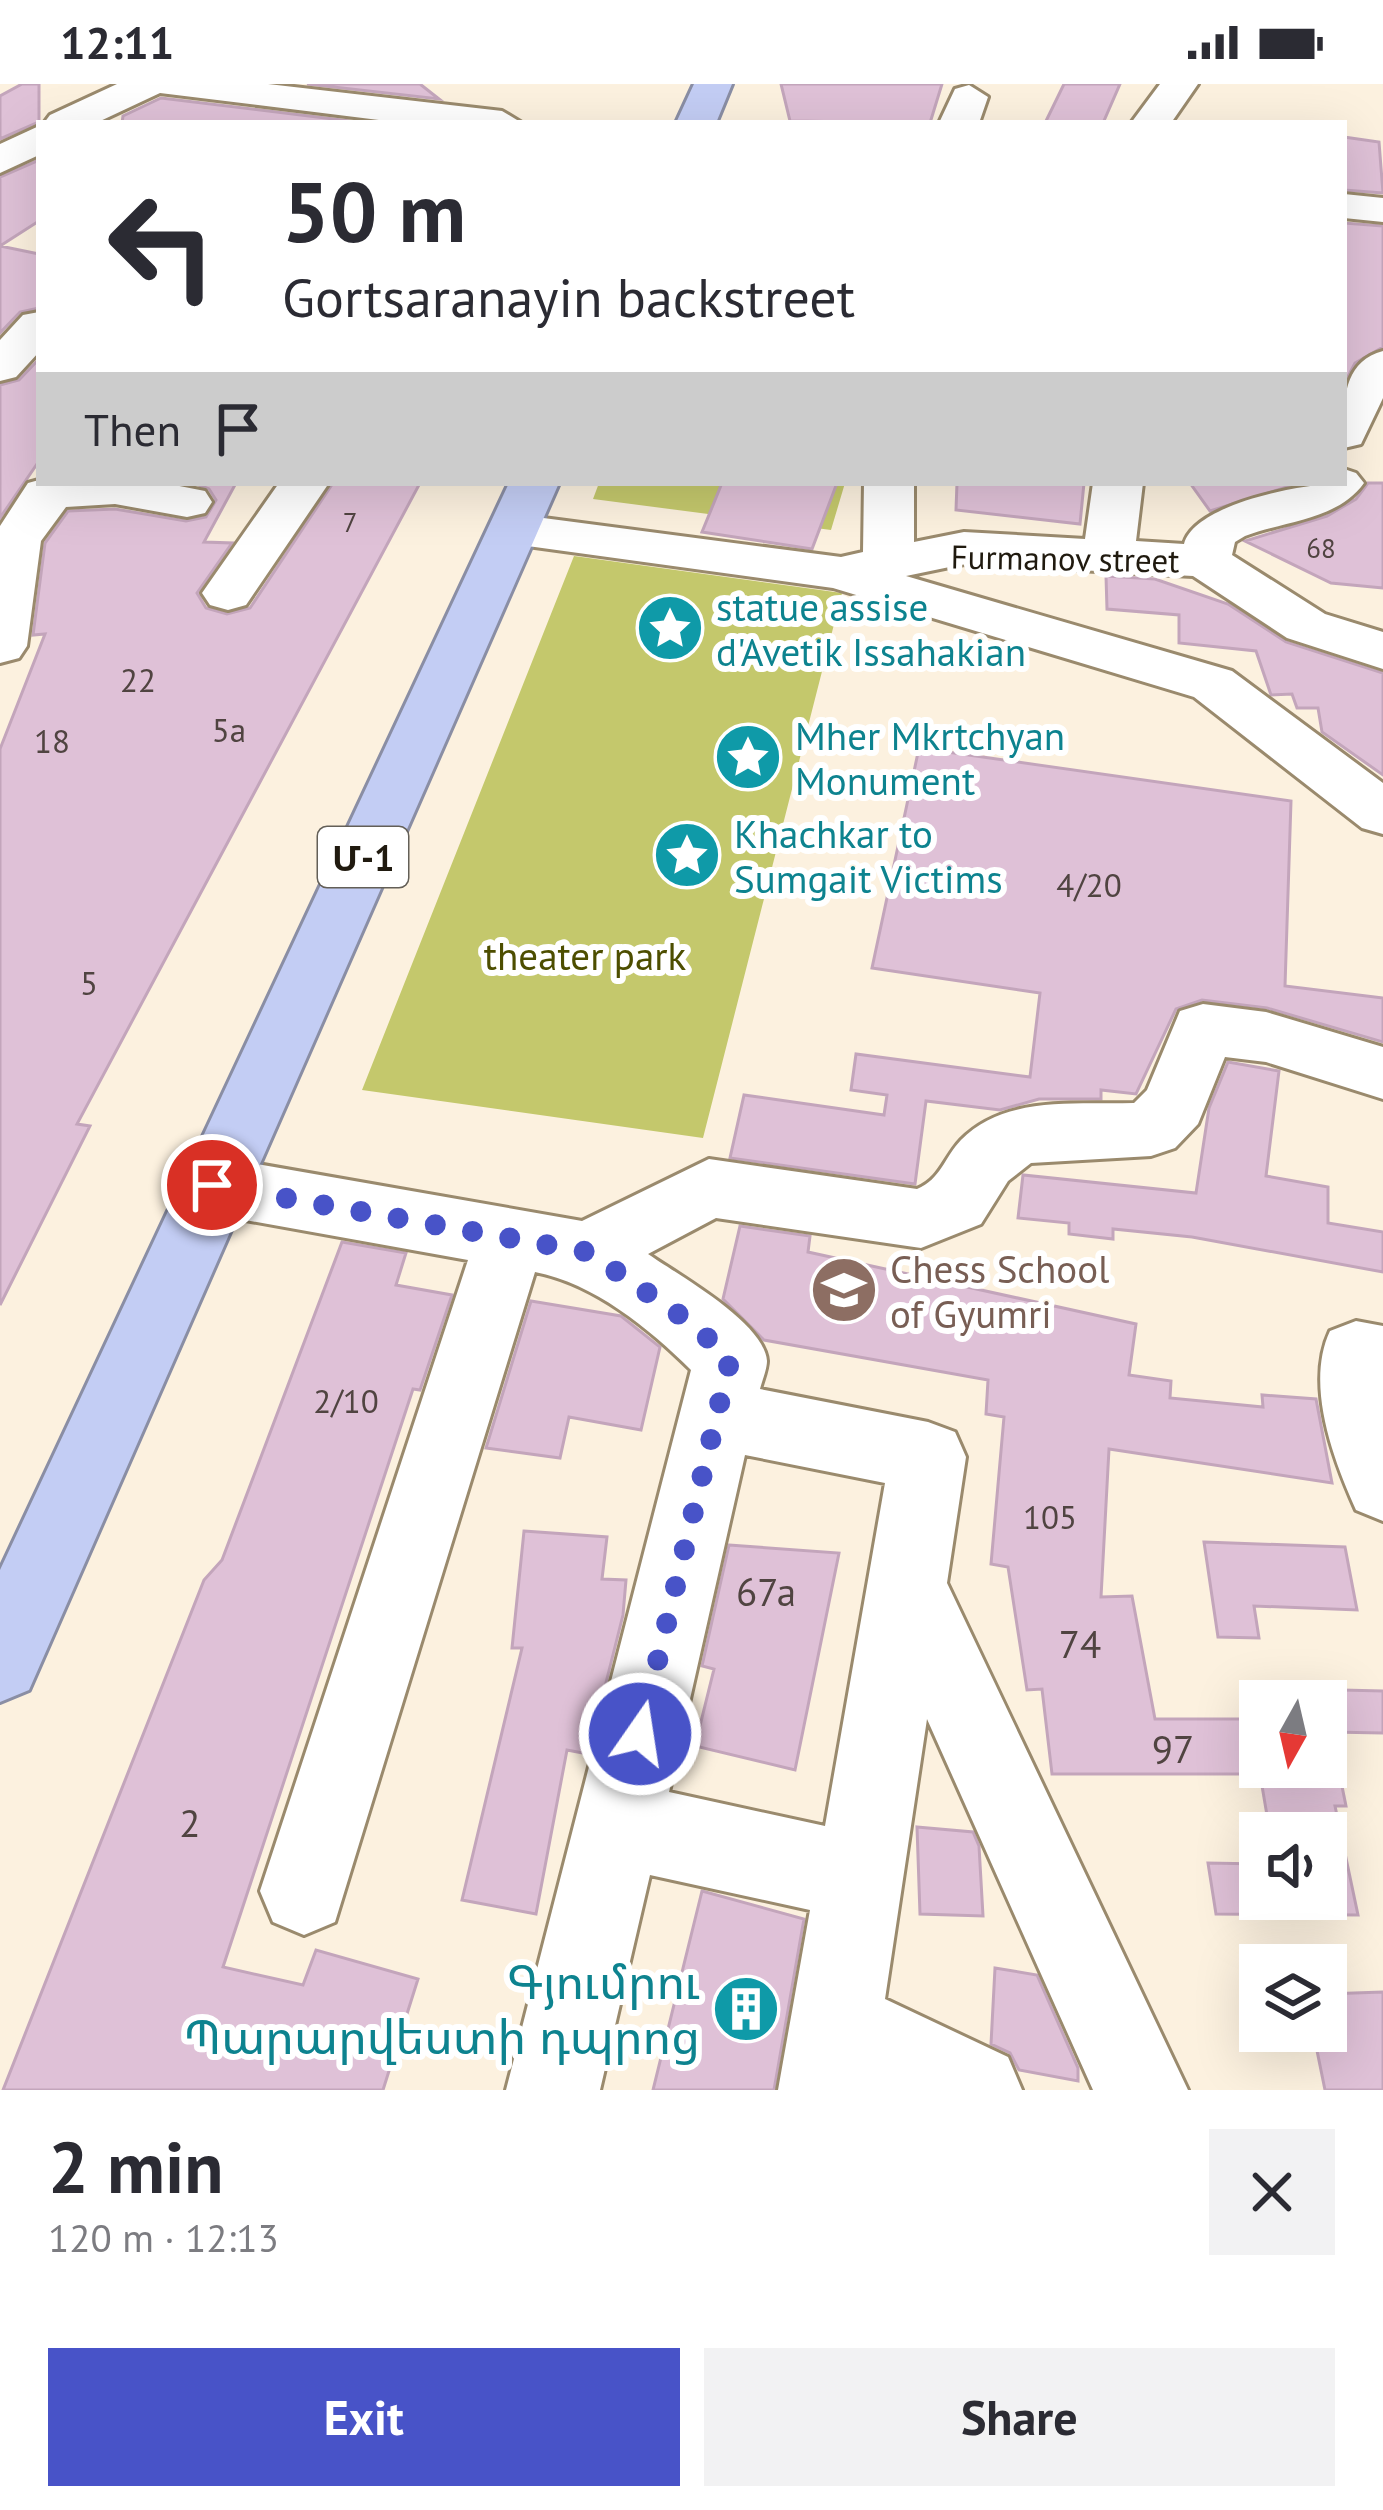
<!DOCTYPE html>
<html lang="en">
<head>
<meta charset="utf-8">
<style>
	:root { --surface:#fff; --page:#f2f2f3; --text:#2b2b33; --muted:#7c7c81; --accent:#4853c8 }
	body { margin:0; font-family:"PT Sans","Noto Sans Armenian",sans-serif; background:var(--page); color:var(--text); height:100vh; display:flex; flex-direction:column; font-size:45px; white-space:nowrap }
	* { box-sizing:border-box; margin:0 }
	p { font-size:39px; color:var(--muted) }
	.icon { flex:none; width:66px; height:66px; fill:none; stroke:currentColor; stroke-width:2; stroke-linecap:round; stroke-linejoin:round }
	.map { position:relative; height:2006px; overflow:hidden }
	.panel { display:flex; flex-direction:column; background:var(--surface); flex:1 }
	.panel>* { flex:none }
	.hud { position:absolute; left:36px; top:36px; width:1311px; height:366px; border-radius:0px; box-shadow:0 12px 48px #0002; background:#fff; color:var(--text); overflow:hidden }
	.needle { width:78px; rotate:188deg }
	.fabs { position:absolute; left:1239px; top:1596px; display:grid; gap:24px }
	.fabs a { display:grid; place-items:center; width:108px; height:108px; border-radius:0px; background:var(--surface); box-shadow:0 12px 48px #0002; font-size:60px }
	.pin { position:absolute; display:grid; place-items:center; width:102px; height:102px; color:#fff; margin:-51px; border:6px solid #fff; border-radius:50%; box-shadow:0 3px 12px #0007 }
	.me { position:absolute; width:132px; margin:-66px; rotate:13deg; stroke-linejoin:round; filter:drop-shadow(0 0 9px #0008) }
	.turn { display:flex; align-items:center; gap:42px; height:252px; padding:0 48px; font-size:54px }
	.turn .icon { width:156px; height:156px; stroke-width:2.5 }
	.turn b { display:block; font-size:84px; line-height:102px }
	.then { display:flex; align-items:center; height:114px; padding:0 48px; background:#0003; gap:24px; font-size:45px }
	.round { display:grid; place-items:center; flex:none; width:126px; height:126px; border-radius:0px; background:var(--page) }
	.head { display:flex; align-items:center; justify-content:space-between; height:204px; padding:0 48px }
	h1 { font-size:72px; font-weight:600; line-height:90px }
	.button { display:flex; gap:24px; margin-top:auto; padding:24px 48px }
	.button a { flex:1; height:138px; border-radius:0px; background:var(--accent); color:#fff; font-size:48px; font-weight:600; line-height:138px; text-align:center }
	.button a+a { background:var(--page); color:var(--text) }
	.status { display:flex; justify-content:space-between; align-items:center; height:84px; padding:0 60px; background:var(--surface); direction:ltr }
	.status svg { height:33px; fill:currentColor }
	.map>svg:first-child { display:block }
	.green { fill:#c4c86c }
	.building { fill:#dfc1d7; stroke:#c3a5bb; stroke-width:3 }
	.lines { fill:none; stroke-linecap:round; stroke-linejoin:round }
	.minor-casing { stroke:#9a8a6d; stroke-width:6 }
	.highway-casing { stroke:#8a8ea4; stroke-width:6 }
	.minor { fill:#fff; fill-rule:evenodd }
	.highway { fill:#c3cdf4; fill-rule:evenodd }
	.route { stroke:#4853c8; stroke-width:21; stroke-dasharray:0 37.8 }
	.labels { text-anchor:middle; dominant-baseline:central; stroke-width:12; stroke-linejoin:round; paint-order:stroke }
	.far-number-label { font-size:27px; fill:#504441 }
	.far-street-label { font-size:33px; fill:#201a0f; stroke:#fff }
	.number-label { font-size:33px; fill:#504441 }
	.shield { fill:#fff; stroke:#635f57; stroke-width:3 }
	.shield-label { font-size:36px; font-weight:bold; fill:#201a0f }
	.culture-label { font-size:39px; fill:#0d838f; stroke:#fff; text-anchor:start }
	.park-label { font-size:39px; fill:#4d4e00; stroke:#fff }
	.education-label { font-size:39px; fill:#785e54; stroke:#fff; text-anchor:start }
	.near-number-label { font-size:39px; fill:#504441 }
	.near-culture-label { font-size:48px; fill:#0d838f; stroke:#fff; text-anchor:end }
</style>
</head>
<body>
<div class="status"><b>12:11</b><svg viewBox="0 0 49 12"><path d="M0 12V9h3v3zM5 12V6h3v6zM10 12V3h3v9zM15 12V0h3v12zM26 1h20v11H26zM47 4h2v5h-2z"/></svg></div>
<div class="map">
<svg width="1383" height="2006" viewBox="0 0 1383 2006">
	<rect width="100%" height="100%" fill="#fcf1df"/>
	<path class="green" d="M599 399H845L831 446 593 415Z
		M574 472 842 509 703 1054 362 1006Z"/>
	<path class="building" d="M22 0H39V38L0 55V12Z
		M307 0H420L439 15Z
		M781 0H942L930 39 790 37Z
		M1064 0H1120L1103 39H1045Z
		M161 14 366 39H122L123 32Z
		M1344 53 1379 58 1383 109 1344 106Z
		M39 76V137L0 162 39 170V224L20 228 0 249V93Z
		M1344 139 1383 142V263L1355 279 1344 300Z
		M39 275V377L0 434V301L19 296Z
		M194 399H236L204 458 232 459 197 509 206 524 227 530 250 524 333 399H420L77 1040 90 1042 0 1221V665L45 550 33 551 45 459 68 427 115 425 186 437 206 433 216 416 209 405Z
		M722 399H837L812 465 702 448Z
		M957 399H1084L1080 440 956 426Z
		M1190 399H1300L1210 427Z
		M1368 399H1383V504L1331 499 1245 457 1327 432 1356 415Z
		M1106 492 1155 495 1228 520 1286 558 1383 589V691L1322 648 1318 624H1297L1292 610 1271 611 1256 567 1179 559V531L1107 525Z
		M919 664 1291 717 1285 902 1383 914V958L1267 924 1202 916 1176 925 1136 1010 1101 1006V1015H1039L1000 1026 926 1017 915 1100 730 1074 744 1011 884 1031 887 1011 851 1006 856 970 1030 993 1040 909 872 884Z
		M1228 978 1279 987 1266 1092 1328 1103V1139L1383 1148V1188L1192 1153 1113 1145V1155L1069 1150V1139L1018 1134 1023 1091 1196 1109 1209 1024Z
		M740 1142 810 1152 808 1168 1136 1240 1129 1291 1171 1297 1170 1314 1263 1323 1262 1311 1316 1315 1332 1399 1109 1365 1101 1513 1132 1512 1155 1635H1260V1683H1326V1617H1304L1301 1605 1383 1607V1649L1331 1648 1346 1722H1335L1358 1831 1216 1830 1208 1779 1260 1780V1815H1326V1749H1270L1260 1690H1052L1042 1605 1027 1606 1008 1483 991 1480 1004 1333 986 1330 988 1296 764 1256 723 1215Z
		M342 1158 406 1169 396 1201 452 1211 420 1306 413 1305 223 1883 303 1901 316 1866 418 1895 383 2006H3L204 1496 222 1476Z
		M531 1217 621 1232 660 1263 641 1346 569 1333 560 1374 486 1364Z
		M524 1447 607 1453 602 1495 626 1496 623 1531 588 1670 567 1666 536 1830 462 1816 522 1564H512Z
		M1204 1458 1345 1463 1357 1526 1254 1522 1259 1554 1218 1553Z
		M729 1461 839 1469 795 1686 695 1662 714 1585 702 1582Z
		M917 1743 973 1748 979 1762 983 1832 920 1830Z
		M702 1807 804 1835 774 2006H653Z
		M995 1884 1037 1891 1078 1984V1997L1019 1986 1010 1969 991 1960Z
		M1383 1908V2006H1325L1313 1947H1326V1910Z"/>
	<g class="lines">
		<defs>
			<path id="minor" d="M117 0H268L502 27 522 39H403L160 9 96 39H44L50 31Z
				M1160 0H1198L1171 39H1131Z
				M969 1 988 13 979 39H939L955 5Z
				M39 42V71L0 89V60Z
				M1344 110 1383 114V138L1344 134Z
				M39 228V268L16 293 0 297V256L23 231Z
				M1383 267V314L1361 360 1344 364C1344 327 1338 279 1383 267Z
				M1344 385 1356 389 1364 399C1338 436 1284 437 1245 452L1235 458 1232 471 1325 530 1383 548V585L1287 554 1193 492 964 480 906 492 1232 587 1383 699V750L1362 744 1194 613 833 504 513 460 495 456 488 445 495 434 513 430 841 473 863 468 864 399H914V458L964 448 1085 455 1093 399H1143L1136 457 1184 460C1195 419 1306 399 1344 399Z
				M39 396 164 399 205 407 212 418 205 429 187 433 115 420 66 423 41 457 27 562 19 574 0 579V442L28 399Z
				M279 399H329L246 521 228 526 210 521 202 509Z
				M1203 920 1266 928 1383 963V1015L1266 978 1225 973 1198 1040 1175 1064 1151 1072 1031 1079 1008 1097 981 1140 921 1164 716 1134 648 1170C678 1191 764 1238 767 1277 767 1285 762 1297 760 1305L928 1338 955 1348 966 1373 947 1499 1188 2006H1093L927 1635 885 1915 1008 1973 1022 2006H778L810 1826 650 1791 600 2006H506L691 1286C649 1244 593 1199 535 1188L335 1838 304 1851 273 1838 260 1807 468 1176 212 1130 188 1121 178 1101 188 1081 212 1072 582 1137 709 1075 917 1105C941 1095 944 1074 961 1056 1005 1011 1076 1021 1134 1019L1147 1006 1180 927ZM745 1371 885 1399 825 1742 669 1708Z
				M1356 1237 1383 1242V1437L1356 1426C1333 1375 1305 1300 1330 1247Z"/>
			<path id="highway" d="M694 0H732L716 39H676Z
				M509 399H559L29 1606 0 1618V1486Z"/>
		</defs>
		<use href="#minor" class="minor-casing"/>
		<use href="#highway" class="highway-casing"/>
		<use href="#minor" class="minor"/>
		<use href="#highway" class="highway"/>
	</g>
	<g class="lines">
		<path class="route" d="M212 1101 588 1168 694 1241 730 1276 640 1650"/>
	</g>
	<defs>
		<symbol id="sight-disc" viewBox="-11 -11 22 22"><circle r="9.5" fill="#0f9aa8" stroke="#fff"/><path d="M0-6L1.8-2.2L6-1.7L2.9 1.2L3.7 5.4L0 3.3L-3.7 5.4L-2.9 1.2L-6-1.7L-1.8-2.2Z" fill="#fff"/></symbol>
		<symbol id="school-disc" viewBox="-11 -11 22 22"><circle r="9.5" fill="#8d6e63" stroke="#fff"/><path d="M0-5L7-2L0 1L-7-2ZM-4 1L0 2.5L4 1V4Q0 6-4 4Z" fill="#fff"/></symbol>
		<symbol id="building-disc" viewBox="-11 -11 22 22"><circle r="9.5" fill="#0f9aa8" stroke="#fff"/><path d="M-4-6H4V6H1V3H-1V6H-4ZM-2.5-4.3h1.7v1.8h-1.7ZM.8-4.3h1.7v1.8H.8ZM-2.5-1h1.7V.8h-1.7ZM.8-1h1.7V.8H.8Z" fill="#fff"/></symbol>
	</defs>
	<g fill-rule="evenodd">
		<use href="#sight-disc" x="632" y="506" width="76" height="76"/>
		<use href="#sight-disc" x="710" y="635" width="76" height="76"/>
		<use href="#sight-disc" x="649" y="733" width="76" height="76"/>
		<use href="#school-disc" x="806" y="1168" width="76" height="76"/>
		<use href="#building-disc" x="708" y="1887" width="76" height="76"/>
	</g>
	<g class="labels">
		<g class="far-number-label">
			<text x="350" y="438">7</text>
			<text x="1321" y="464">68</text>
		</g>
		<g class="far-street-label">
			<text transform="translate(1065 474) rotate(1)">Furmanov street</text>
		</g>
		<g class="number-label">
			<text x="138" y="595">22</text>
			<text x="229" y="645">5a</text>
			<text x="52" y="656">18</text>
			<text x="1089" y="800">4/20</text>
			<text x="89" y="898">5</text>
			<text x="346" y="1316">2/10</text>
			<text x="1050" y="1432">105</text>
		</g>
		<rect class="shield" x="318" y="743" width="90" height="60" rx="9"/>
		<g class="shield-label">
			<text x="363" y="773">Մ-1</text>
		</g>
		<g class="culture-label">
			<text x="716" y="522">statue assise<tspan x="716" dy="45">d'Avetik Issahakian</tspan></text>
			<text x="795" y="651">Mher Mkrtchyan<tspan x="795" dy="45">Monument</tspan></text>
			<text x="734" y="749">Khachkar to<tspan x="734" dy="45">Sumgait Victims</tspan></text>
		</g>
		<g class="park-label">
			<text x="585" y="871">theater park</text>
		</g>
		<g class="education-label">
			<text x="890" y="1184">Chess School<tspan x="890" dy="45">of Gyumri</tspan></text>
		</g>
		<g class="near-number-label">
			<text x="766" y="1507">67a</text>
			<text x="1080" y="1559">74</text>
			<text x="1173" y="1664">97</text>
			<text x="190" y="1738">2</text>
		</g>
		<g class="near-culture-label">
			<text x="700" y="1897">Գյումրու<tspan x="700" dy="55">Պարարվեստի դպրոց</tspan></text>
		</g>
	</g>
</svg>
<div class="fabs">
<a><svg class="needle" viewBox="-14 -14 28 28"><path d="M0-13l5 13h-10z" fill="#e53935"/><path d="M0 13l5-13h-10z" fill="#7c7c81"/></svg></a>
<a><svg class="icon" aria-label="sound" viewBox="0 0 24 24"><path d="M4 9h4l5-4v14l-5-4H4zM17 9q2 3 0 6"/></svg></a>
<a><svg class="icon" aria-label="layers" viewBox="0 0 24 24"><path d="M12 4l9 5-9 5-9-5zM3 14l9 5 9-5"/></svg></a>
</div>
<div class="pin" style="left:212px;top:1101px;background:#d93025"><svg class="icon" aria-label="arrive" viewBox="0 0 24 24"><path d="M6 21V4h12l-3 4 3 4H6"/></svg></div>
<svg class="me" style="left:640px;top:1650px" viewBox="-20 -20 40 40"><circle r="17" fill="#4853c8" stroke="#fff" stroke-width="3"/><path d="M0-11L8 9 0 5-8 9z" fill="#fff"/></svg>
<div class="hud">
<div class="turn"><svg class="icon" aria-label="left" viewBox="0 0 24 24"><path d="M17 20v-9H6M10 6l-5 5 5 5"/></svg><div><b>50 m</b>Gortsaranayin backstreet</div></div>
<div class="then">Then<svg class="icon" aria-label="arrive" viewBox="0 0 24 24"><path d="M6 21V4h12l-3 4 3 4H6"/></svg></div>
</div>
</div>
<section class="panel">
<div class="head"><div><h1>2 min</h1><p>120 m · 12:13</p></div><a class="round"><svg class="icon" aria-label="close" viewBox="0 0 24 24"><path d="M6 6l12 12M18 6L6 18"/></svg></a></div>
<div class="button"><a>Exit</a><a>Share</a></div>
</section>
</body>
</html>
